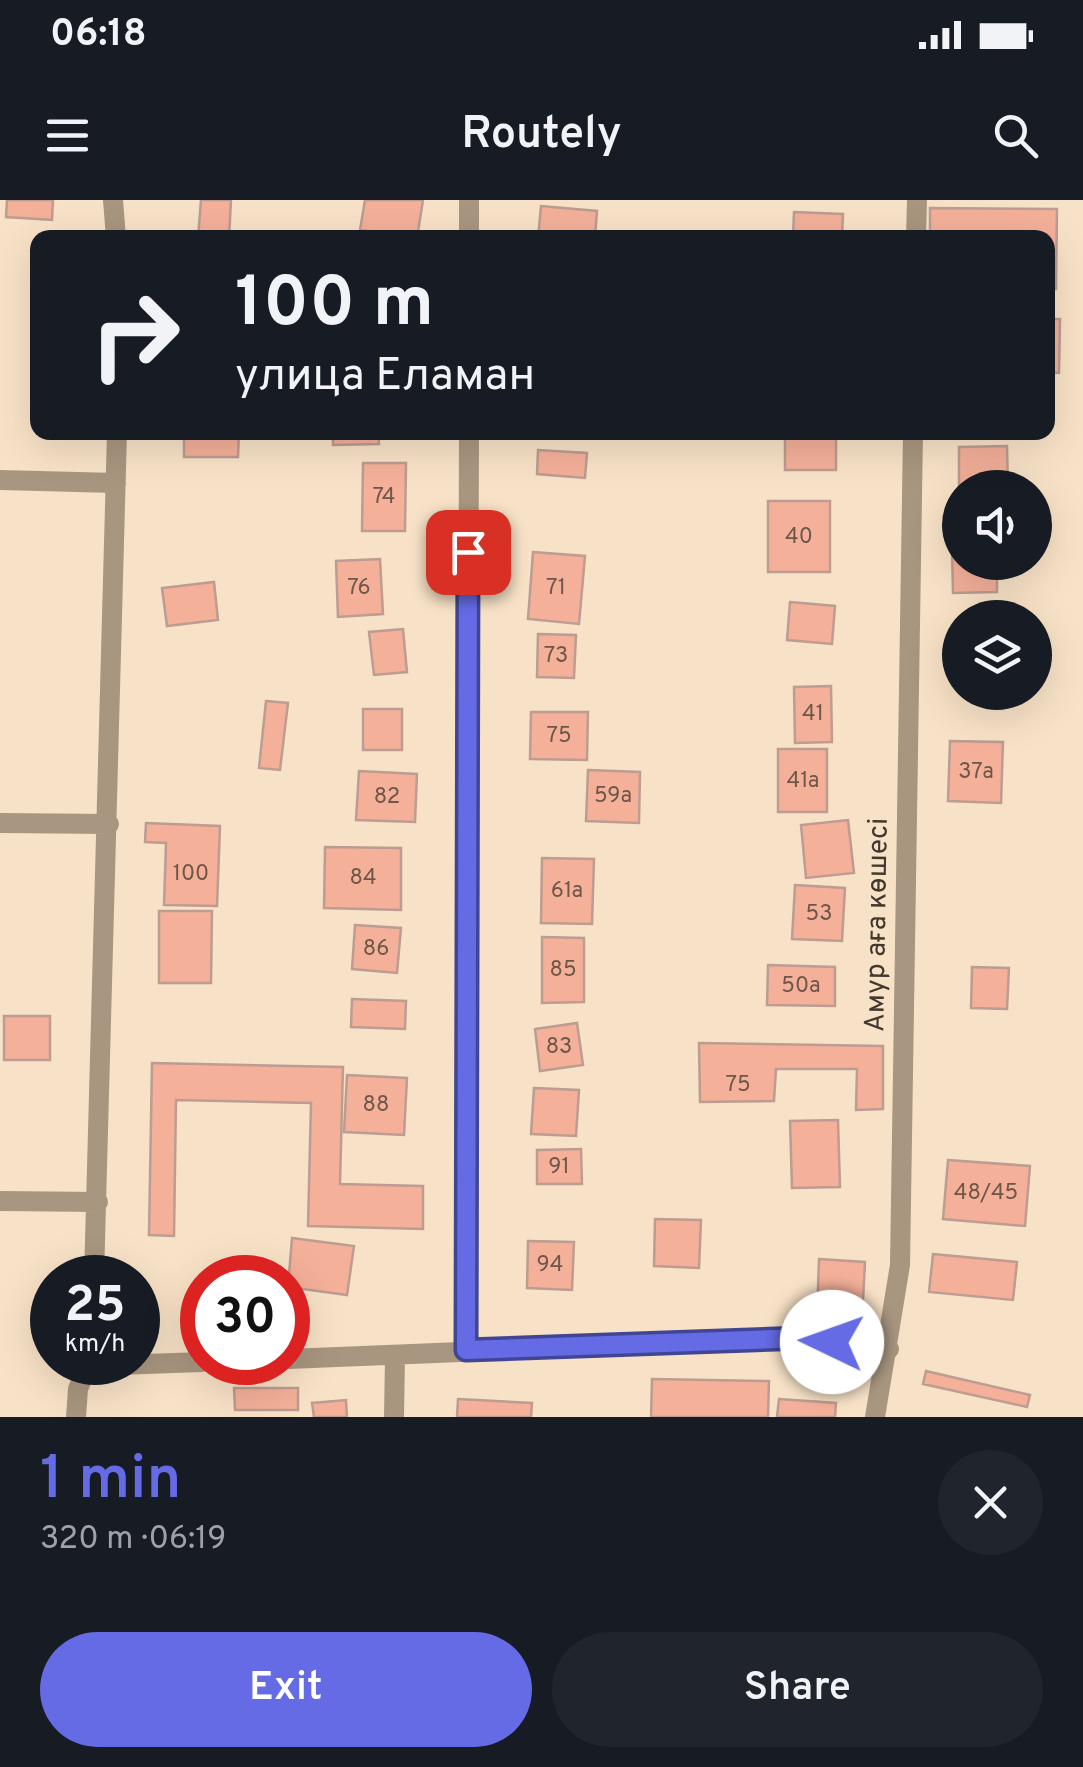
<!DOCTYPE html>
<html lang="en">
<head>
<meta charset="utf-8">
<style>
	:root { --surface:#171b24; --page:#20242c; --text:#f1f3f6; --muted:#9ea1a6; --accent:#646be4 }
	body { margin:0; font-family:Overpass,sans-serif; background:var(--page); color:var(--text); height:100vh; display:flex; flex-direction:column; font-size:38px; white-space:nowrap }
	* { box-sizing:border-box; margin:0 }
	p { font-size:32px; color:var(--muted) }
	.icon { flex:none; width:55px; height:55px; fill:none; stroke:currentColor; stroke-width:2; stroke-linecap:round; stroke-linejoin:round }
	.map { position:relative; height:1217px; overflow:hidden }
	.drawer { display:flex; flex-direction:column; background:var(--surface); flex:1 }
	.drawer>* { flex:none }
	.guide { position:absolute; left:30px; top:30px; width:1025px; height:210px; border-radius:20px; box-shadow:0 10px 40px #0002; background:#171b24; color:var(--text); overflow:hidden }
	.controls { position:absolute; left:942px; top:270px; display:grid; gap:20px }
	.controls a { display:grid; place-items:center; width:110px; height:110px; border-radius:50%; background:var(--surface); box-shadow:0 10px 40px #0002; font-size:50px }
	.speed { position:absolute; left:30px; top:1055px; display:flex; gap:20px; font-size:50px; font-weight:700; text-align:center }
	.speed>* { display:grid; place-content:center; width:130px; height:130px; border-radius:50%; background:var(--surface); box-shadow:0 10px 40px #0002; line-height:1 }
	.speed small { font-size:25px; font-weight:400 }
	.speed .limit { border:15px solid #d22; background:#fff; color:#111 }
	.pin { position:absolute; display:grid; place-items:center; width:85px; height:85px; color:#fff; margin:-42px; border-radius:20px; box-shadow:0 5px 15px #0006 }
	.me { position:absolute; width:110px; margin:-55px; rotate:273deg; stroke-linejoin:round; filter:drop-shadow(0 0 8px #0008) }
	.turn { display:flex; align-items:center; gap:35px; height:210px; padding:0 40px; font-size:45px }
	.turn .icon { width:130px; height:130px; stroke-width:2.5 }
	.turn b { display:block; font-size:70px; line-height:85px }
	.round { display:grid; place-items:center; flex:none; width:105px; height:105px; border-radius:52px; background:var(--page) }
	.overview { display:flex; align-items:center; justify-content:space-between; height:170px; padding:0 40px }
	h1 { font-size:60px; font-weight:600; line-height:75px; color:var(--accent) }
	.action { display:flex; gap:20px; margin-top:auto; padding:20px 40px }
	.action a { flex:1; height:115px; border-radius:60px; background:var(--accent); color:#fff; font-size:40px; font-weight:600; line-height:115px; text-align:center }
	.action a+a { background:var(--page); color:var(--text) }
	.status { display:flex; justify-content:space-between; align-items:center; height:70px; padding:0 50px; background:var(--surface); direction:ltr }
	.status svg { height:28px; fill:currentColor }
	header { display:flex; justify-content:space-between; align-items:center; height:130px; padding:0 40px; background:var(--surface); font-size:45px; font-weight:600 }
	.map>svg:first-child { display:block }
	.building { fill:#f4b099; stroke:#bd9c91; stroke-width:2.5 }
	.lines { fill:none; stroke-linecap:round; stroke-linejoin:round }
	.minor { stroke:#a99680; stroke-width:20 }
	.route-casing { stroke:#414694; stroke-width:25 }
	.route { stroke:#646be4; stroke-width:18 }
	.labels { text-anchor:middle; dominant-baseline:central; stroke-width:8; stroke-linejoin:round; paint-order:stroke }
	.number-label { font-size:22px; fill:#6e5749 }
	.street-label { font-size:28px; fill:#42392e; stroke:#f8e2c7 }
</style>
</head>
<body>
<div class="status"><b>06:18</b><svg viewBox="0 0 49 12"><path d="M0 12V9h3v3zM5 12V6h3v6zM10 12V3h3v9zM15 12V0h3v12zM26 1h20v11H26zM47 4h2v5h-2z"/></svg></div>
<header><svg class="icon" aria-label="menu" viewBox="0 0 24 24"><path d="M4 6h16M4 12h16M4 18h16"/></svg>Routely<svg class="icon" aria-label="search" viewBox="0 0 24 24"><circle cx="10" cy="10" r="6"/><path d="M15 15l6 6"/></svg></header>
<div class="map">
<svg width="1083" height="1217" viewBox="0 0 1083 1217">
	<rect width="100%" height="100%" fill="#f8e2c7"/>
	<path class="building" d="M7 0H53L52 20 6 17Z
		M201 0H231L229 38H198Z
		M365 0H423L417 38 360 30Z
		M541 6 597 11 595 38H538Z
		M930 8 1057 9 1056 89H1048V38H1025V33L950 32V38H930Z
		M794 12 843 14 842 38H793Z
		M1048 119H1060L1059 173 1048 172Z
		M184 232H239L238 257H184Z
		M333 232H378L379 244 333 245Z
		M785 237H836V270H785Z
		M1007 246 1008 288H960L959 292V247Z
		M538 250 587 253 585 278 537 274Z
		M363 263H406L405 331H362Z
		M768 301H830V372H768Z
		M952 347H960V362H997V392L953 393Z
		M533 352 585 356 579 424 528 419Z
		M380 359 383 414 338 417 336 361Z
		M214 382 218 420 167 426 162 388Z
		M790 402 835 406 832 444 787 440Z
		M403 429 407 472 374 475 369 432Z
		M538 434 576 435 574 478 537 477Z
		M831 486 832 542 795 543 794 487Z
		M266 501 288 503 280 570 259 568Z
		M363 509H402V550H363Z
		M531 512H588L587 560 530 559Z
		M950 541 1003 542 1001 603 948 601Z
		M778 549H827V612H778Z
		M588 570 640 572 639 623 586 621Z
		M359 571 417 574 415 622 356 620Z
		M848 620 854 673 806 678 801 625Z
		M146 623 220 626 217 706 164 705 166 643 145 642Z
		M325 647 401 648V710L324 708Z
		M542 658 594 659 592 724 541 723Z
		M795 685 845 688 842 741 792 739Z
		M159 711H212L211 783H159Z
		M355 725 401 728 397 773 352 769Z
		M542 737 584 738V802L542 803Z
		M768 765 835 767V806L767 805Z
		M972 767 1009 768 1007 809 971 808Z
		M352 799 406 801 405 829 351 827Z
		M4 816H50V860H4Z
		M577 823 583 865 540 871 535 829Z
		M699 843 883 846V909L856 910 857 869H776L774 901 700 902Z
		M152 863 343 867 340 984 423 986V1029L308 1026 311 903 176 900 174 1036 149 1035Z
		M347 875 407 878 404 935 344 932Z
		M534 888 579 890 576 936 531 934Z
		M838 920 840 987 792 988 790 921Z
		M581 949 582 984H537V950Z
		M948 960 1030 966 1025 1026 943 1019Z
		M655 1019 701 1020 699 1068 654 1066Z
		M292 1038 354 1046 347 1095 288 1087Z
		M528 1041 574 1042 572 1090 527 1088Z
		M933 1054 1017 1062 1013 1100 929 1092Z
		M819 1059 865 1062 862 1120 817 1118Z
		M926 1171 1030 1195 1027 1207 923 1184Z
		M652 1179 769 1181 768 1217H651Z
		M234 1188H298V1210H235Z
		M458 1199 532 1203 531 1217H457Z
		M779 1199 836 1203 835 1217H777Z
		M346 1200 347 1217H314L312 1203Z"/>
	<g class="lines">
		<path class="minor" d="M113 0 116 38
			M469 38V0
			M916 38 917 0
			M0 280 116 283
			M0 623 109 624
			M0 1001 98 1002
			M94 1078 117 232
			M466 1150 469 232
			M288 1159 803 1138 889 1149
			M89 1166 202 1162
			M76 1217 78 1189 89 1162
			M394 1217 395 1156
			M875 1217 900 1065 913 232"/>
	</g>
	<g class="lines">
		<defs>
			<path id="route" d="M468 352 466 1150 803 1138 832 1142"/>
		</defs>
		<use href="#route" class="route-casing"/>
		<use href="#route" class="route"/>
	</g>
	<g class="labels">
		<g class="number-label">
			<text x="384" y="297">74</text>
			<text x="799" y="337">40</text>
			<text x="359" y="388">76</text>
			<text x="556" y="388">71</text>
			<text x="556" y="456">73</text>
			<text x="813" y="514">41</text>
			<text x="559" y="536">75</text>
			<text x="976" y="572">37а</text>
			<text x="803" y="581">41а</text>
			<text x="613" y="596">59а</text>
			<text x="387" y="597">82</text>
			<text x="191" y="674">100</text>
			<text x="363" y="678">84</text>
			<text x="567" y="691">61а</text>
			<text x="819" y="714">53</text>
			<text x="376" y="749">86</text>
			<text x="563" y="770">85</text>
			<text x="801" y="786">50а</text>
			<text x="559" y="847">83</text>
			<text x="738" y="885">75</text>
			<text x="376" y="905">88</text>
			<text x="559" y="967">91</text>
			<text x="986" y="993">48/45</text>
			<text x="550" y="1065">94</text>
		</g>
		<g class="street-label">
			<text transform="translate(878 725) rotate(-89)">Амур аға көшесі</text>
		</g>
	</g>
</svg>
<div class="controls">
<a><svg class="icon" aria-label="sound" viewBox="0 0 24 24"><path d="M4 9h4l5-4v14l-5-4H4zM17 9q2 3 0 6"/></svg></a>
<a><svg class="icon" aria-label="layers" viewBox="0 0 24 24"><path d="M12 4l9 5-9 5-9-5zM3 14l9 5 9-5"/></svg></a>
</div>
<div class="speed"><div>25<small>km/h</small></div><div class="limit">30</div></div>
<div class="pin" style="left:468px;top:352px;background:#d93025"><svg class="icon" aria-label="arrive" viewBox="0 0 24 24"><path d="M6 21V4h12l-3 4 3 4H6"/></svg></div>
<svg class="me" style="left:832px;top:1142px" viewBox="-20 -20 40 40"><circle r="19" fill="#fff"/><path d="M0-13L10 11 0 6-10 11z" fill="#646be4"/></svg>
<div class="guide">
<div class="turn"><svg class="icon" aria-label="right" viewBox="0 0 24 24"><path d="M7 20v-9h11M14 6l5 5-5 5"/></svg><div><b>100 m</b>улица Еламан</div></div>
</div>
</div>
<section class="drawer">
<div class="overview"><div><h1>1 min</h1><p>320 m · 06:19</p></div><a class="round"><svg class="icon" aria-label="close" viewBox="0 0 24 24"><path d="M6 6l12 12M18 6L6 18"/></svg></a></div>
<div class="action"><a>Exit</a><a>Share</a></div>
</section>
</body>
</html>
